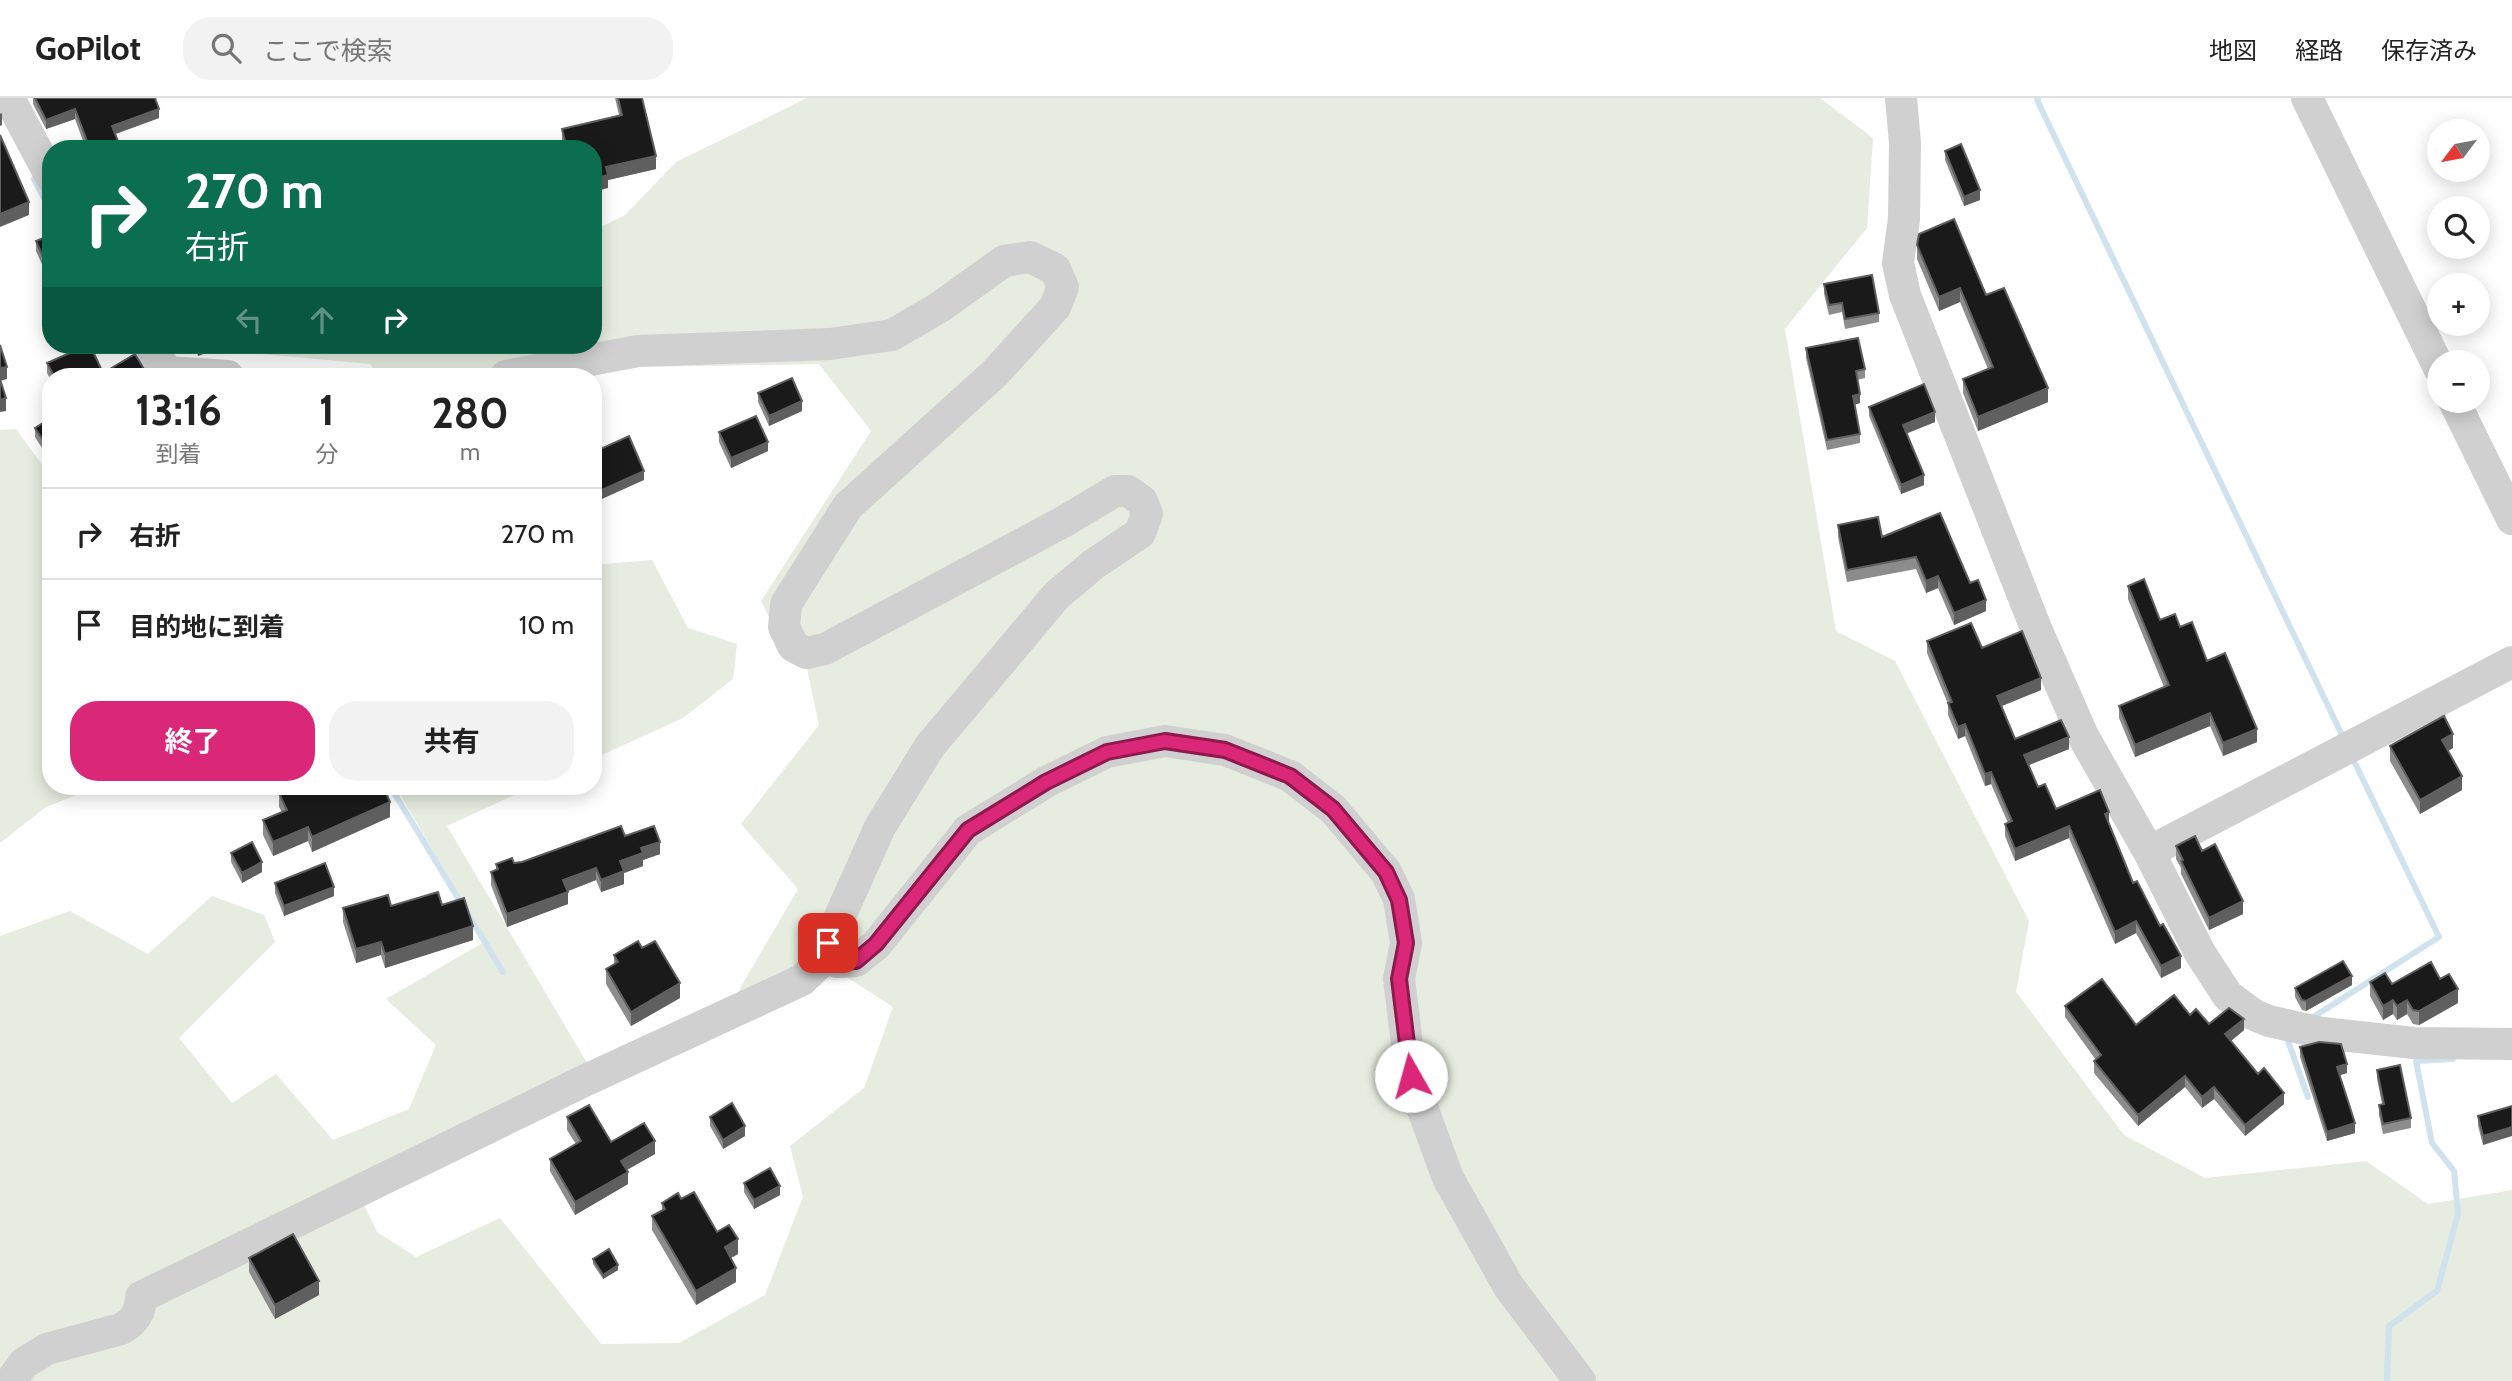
<!DOCTYPE html>
<html lang="ja">
<head>
<meta charset="utf-8">
<style>
	:root { --surface:#fff; --page:#f2f2f2; --text:#222; --muted:#767676; --line:#e0e0e0; --accent:#db2777 }
	body { margin:0; font-family:Cabin,"Noto Sans JP",sans-serif; background:var(--page); color:var(--text); height:100vh; display:flex; flex-direction:column; font-size:26px; white-space:nowrap }
	* { box-sizing:border-box; margin:0 }
	p { font-size:23px; color:var(--muted) }
	.icon { flex:none; width:38px; height:38px; fill:none; stroke:currentColor; stroke-width:2; stroke-linecap:round; stroke-linejoin:round }
	.map { position:relative; flex:1; overflow:hidden }
	.drawer { position:absolute; left:42px; top:270px; width:560px; height:427px; display:flex; flex-direction:column; background:var(--surface); border-radius:28px; box-shadow:0 4px 18px #0003 }
	.drawer>* { flex:none }
	.hud { position:absolute; left:42px; top:42px; width:560px; height:214px; border-radius:28px; box-shadow:0 4px 18px #0003; background:#0b6e4f; color:#fff; overflow:hidden }
	.needle { width:46px; rotate:238deg }
	.tools { position:absolute; left:2427px; top:21px; display:grid; gap:14px }
	.tools a { display:grid; place-items:center; width:63px; height:63px; border-radius:50%; background:var(--surface); box-shadow:0 4px 18px #0003; font-size:35px }
	.pin { position:absolute; display:grid; place-items:center; width:60px; height:60px; color:#fff; margin:-30px; border-radius:14px; box-shadow:0 4px 10px #0006 }
	.me { position:absolute; width:77px; margin:-38px; rotate:353deg; stroke-linejoin:round; filter:drop-shadow(0 0 5px #0008) }
	.turn { display:flex; align-items:center; gap:24px; height:147px; padding:0 28px; font-size:32px }
	.turn .icon { width:91px; height:91px; stroke-width:2.5 }
	.turn b { display:block; font-size:49px; line-height:60px }
	.lanes { display:flex; align-items:center; height:66px; padding:0 28px; background:#0003; justify-content:center; gap:35px; direction:ltr }
	.lanes .off { opacity:.35 }
	.eta { display:flex; justify-content:space-evenly; align-items:center; height:119px; text-align:center }
	.eta b { font-size:42px; font-weight:700; line-height:49px }
	.action { display:flex; gap:14px; margin-top:auto; padding:14px 28px }
	.action a { flex:1; height:80px; border-radius:28px; background:var(--accent); color:#fff; font-size:28px; font-weight:700; line-height:80px; text-align:center }
	.action a+a { background:var(--page); color:var(--text) }
	ul { padding:0; list-style:none }
	li { display:flex; align-items:center; gap:21px; height:91px; padding:0 28px; border-top:2px solid var(--line) }
	li div { flex:1 }
	li b { display:block; font-size:26px }
	li em { font-style:normal }
	header { display:flex; align-items:center; gap:42px; box-sizing:border-box; height:98px; padding:0 35px; background:var(--surface); border-bottom:2px solid var(--line) }
	header strong { font-size:33px }
	nav { display:flex; gap:38px; margin-inline-start:auto; font-size:24px }
	.search { width:490px; height:63px; background:var(--page); display:flex; align-items:center; gap:18px; box-sizing:border-box; padding:0 24px; border-radius:28px; color:var(--muted); font-size:26px }
	.map>svg:first-child { display:block }
	.green { fill:#e6ecdf; fill-rule:evenodd }
	.lines { fill:none; stroke-linecap:round; stroke-linejoin:round }
	.stream { stroke:#cfe2ee; stroke-width:6 }
	.minor { stroke:#d0d0d0; stroke-width:32 }
	.wall { fill:#8c8c8c }
	.shaded-wall { fill:#5f5f5f }
	.building { fill:#1a1a1a; stroke:#5f5f5f; stroke-width:2 }
	.route-casing { stroke:#8e194d; stroke-width:18 }
	.route { stroke:#db2777; stroke-width:12 }
</style>
</head>
<body>
<header>
<strong>GoPilot</strong>
<div class="search"><svg class="icon" aria-label="search" viewBox="0 0 24 24"><circle cx="10" cy="10" r="6"/><path d="M15 15l6 6"/></svg>ここで検索</div>
<nav><a>地図</a><a>経路</a><a>保存済み</a></nav>
</header>
<div class="map">
<svg width="2512" height="1283" viewBox="0 0 2512 1283">
	<rect width="100%" height="100%" fill="#fff"/>
	<path class="green" d="M807 0H1820L1873 40 1867 130 1785 231 1836 533 1895 563 2029 823 2016 894 2124 1037 2205 1080 2366 1063 2428 1106 2512 1092V1283H0V838L70 813 148 856 212 798 264 817 275 844 179 940 232 1005 276 976 333 1042 409 1011 436 947 386 901 486 843 395 688H534L447 728 590 970 735 899 798 791 741 726 819 627 807 571 783 548 761 503 871 333 819 266 637 269 586 278H379L370 266 239 254 242 247H593V133L625 117 676 64ZM839 874 893 909 864 990 790 1048 803 1099 765 1197 679 1245 601 1246 500 1120 416 1159 377 1134 362 1103Z
		M16 331 51 379V688H99L46 709 0 745V332Z
		M652 462 688 530 737 546 733 581 683 620 593 661V467Z"/>
	<g class="lines">
		<path class="stream" d="M2038 0 2037 2 2342 637
			M34 81 51 113
			M131 247 150 278
			M390 688 503 874
			M2310 921 2439 839 2354 663
			M2288 943 2308 999
			M2387 1283 2389 1228 2437 1193 2458 1116 2454 1073 2432 1045 2416 963 2453 961"/>
		<path class="minor" d="M9 0 51 79
			M1901 0 1905 45 1904 121 1898 165 1905 197 2037 533 2083 638 2149 754 2200 855 2228 898 2254 917 2269 923 2322 935 2414 945 2512 946
			M2307 0 2440 272
			M150 247 167 274 228 278
			M506 278 638 253 830 246 892 237 940 209 1004 163 1030 159 1055 171 1063 189 1055 209 995 275 848 408 786 506 784 529 793 548 806 555 825 551 1063 424 1115 393H1128L1142 403 1147 416 1140 435 1094 466 1057 497 930 648 880 729 828 845 829 856 837 864 856 863 876 847 968 732 1046 684 1107 654 1165 643 1225 652 1290 678 1333 711 1386 774 1399 801 1406 845 1399 881 1411 979 1448 1080 1509 1189 1580 1283
			M2454 303 2512 421
			M2149 754 2512 564
			M11 1283 24 1265 47 1251 121 1231C134 1224 141 1214 141 1199L584 983 802 882 829 856"/>
	</g>
	<path class="wall" d="M33 0H155L159 20 116 36 121 51H86L75 21 46 31 33 6Z
		M615 0H642L656 71 608 82V90L593 51H563L562 44V31L619 17Z
		M1945 53 1980 102 1964 108 1945 62Z
		M51 137V173L49 171 45 173 36 153V143Z
		M1917 147 1986 197 2048 304 1978 333 1963 295V281L1988 271 1960 204 1939 213 1917 161Z
		M1824 186 1879 215V224L1845 231 1842 214 1829 217 1824 196Z
		M194 247H227L198 258Z
		M1806 250 1865 271V280L1857 282 1860 305 1855 307 1860 336V345L1827 352 1806 260Z
		M47 265 103 275 147 278H51V282L47 275Z
		M758 295 802 313 769 328 758 304Z
		M1869 309 1935 324 1907 335 1924 387 1901 396 1869 318Z
		M51 320V364L35 339V330Z
		M719 334 768 353 731 370 719 344Z
		M1838 427 1882 439 1970 485 1986 513 1954 527 1938 490 1926 495 1916 471 1847 484 1838 439Z
		M2128 488 2160 522 2180 529 2207 563 2257 644 2223 658 2210 628 2135 659 2119 620V608L2164 589 2128 501Z
		M1927 543 1982 550 2041 592 2002 608 2015 641 2069 651 2029 667 2038 689 2056 711 2109 726 2133 785 2181 870 2161 880 2136 835 2115 846 2069 740 2015 763 2005 738V726L2008 725 1991 686 1985 688 1965 638 1958 641 1948 617V606L1927 555Z
		M2390 648 2453 650 2448 653 2462 692 2420 716 2390 663Z
		M279 695 390 719 312 754 308 743 273 758 263 737V722L282 714 279 709Z
		M625 738 660 756 643 762V768L624 775V786L601 794 596 782 568 793V806L507 829 491 787V774L496 772V766L514 765Z
		M2176 748 2202 753 2243 816 2209 832 2181 776V770L2176 761Z
		M231 755 262 774 242 785 231 764Z
		M275 785 334 798 284 818 275 795Z
		M442 807 473 842 385 870 381 857 356 865 343 824V810Z
		M642 850 680 900 631 928 606 886V871L614 867V857Z
		M2440 881 2458 905 2419 927 2413 926 2407 916 2397 922 2393 916 2383 922 2370 898V884L2392 886Z
		M2352 887 2306 913 2302 912 2295 899V890Z
		M2065 908 2136 927 2190 917 2209 926 2244 932 2231 943 2284 1006 2245 1038 2214 1001 2202 1010 2185 989 2138 1028 2094 975V963L2096 962 2065 919Z
		M2300 949 2347 975 2340 977 2355 1035 2327 1043 2300 959Z
		M2377 972 2411 1020V1030L2383 1036 2379 1017V1007L2382 1006 2377 981Z
		M2512 1008 2483 1047 2478 1028V1018Z
		M567 1019 611 1044 655 1056 627 1072 628 1086 575 1117 550 1073V1061L576 1046 567 1032Z
		M710 1019 745 1038 723 1051 710 1028Z
		M744 1085 780 1097 754 1111 744 1094Z
		M681 1101 717 1134 738 1156 731 1160 736 1184 696 1207 652 1132V1118L662 1113V1105Z
		M249 1160 319 1197 275 1221 249 1174Z
		M593 1161 618 1172 603 1181 593 1166Z"/>
	<path class="shaded-wall" d="M75 11V21L46 31V22Z
		M159 11V20L112 37V28Z
		M2 15V27L0 28V16Z
		M656 58V71L608 82V90L593 94V81L606 69Z
		M1980 92V102L1964 108V99Z
		M29 104V117L0 129V116Z
		M49 161V171L45 173V163Z
		M1960 190V204L1939 213V199Z
		M201 247H227L198 258V248Z
		M7 269V281L0 283V270Z
		M2048 290V304L1978 333V319Z
		M1860 296V305L1853 307V298Z
		M6 300V313L0 314V302Z
		M802 303V313L769 328V318Z
		M1935 314V324L1903 337V327Z
		M768 344V353L731 370V360Z
		M644 373V382L593 405V396Z
		M1924 377V387L1901 396V387Z
		M1938 478V490L1926 495V483Z
		M1986 502V513L1954 527V515Z
		M2041 580V592L1997 610V598Z
		M2210 615V628L2135 659V647Z
		M1965 626V638L1958 641V629Z
		M2257 631V644L2223 658V645Z
		M2453 636V650L2442 656V642Z
		M2069 639V651L2024 669V657Z
		M1991 674V686L1985 688V676Z
		M2462 678V692L2420 716V702Z
		M390 704V719L312 754V739Z
		M2109 714V726L2105 728V716Z
		M2069 728V740L2015 763V751Z
		M308 729V743L273 758V744Z
		M660 744V756L643 762V768L624 775V786L601 794V782L620 763 641 750Z
		M262 764V774L242 785V775Z
		M596 770V782L563 795V782Z
		M334 789V798L284 818V808Z
		M568 794V806L507 829V816Z
		M2243 803V816L2209 832V820Z
		M2136 823V835L2115 846V834Z
		M473 828V842L385 870V856Z
		M381 844V857L356 865V851Z
		M2181 858V870L2161 880V868Z
		M2352 878V887L2306 913V903Z
		M680 885V900L631 928V914Z
		M2458 891V905L2419 927V913Z
		M2393 902V916L2383 922V908Z
		M2407 902V916L2397 922V908Z
		M2244 921V932L2225 948V936Z
		M2347 966V975L2337 978V969Z
		M2185 978V989L2138 1028V1017Z
		M2214 989V1001L2202 1010V999Z
		M2284 995V1006L2245 1038V1027Z
		M2355 1025V1035L2327 1043V1034Z
		M745 1028V1038L723 1051V1042Z
		M2512 1029V1038L2483 1047V1038Z
		M655 1043V1056L621 1075V1063Z
		M628 1074V1086L575 1117V1104Z
		M780 1088V1097L754 1111V1102Z
		M738 1141V1156L725 1163V1149Z
		M618 1167V1172L603 1181V1177Z
		M736 1170V1184L696 1207V1193Z
		M319 1183V1197L275 1221V1207Z"/>
	<path class="building" d="M35 0H155L159 11 112 28 121 51H90L75 11 46 22Z
		M618 0H642L656 58 606 69 608 77 593 81V51H567L562 31 622 17Z
		M0 37 29 104 0 116Z
		M1961 46 1980 92 1964 99 1945 53Z
		M1954 121 1986 197 2004 190 2048 290 1978 319 1963 281 1993 269 1960 190 1939 199 1917 147 1919 136Z
		M51 137V164L49 161 45 163 36 143Z
		M1872 177 1879 215 1845 221 1842 205 1829 207 1824 186Z
		M1858 240 1865 271 1856 273 1860 296 1853 298 1860 336 1827 342 1806 250Z
		M0 247 7 269 0 270Z
		M88 247H90L103 275 135 256 147 276 144 278H54L47 265Z
		M792 280 802 303 769 318 758 295Z
		M0 281 6 300 0 302Z
		M1924 286 1935 314 1903 327 1924 377 1901 387 1869 309Z
		M756 318 768 344 731 360 719 334Z
		M51 320V354L35 330Z
		M629 338 644 373 593 396V361L597 360 594 354Z
		M1940 415 1970 485 1978 482 1986 502 1954 515 1938 478 1926 483 1916 459 1847 472 1838 427 1878 419 1882 439Z
		M2144 481 2160 522 2175 516 2180 529 2192 524 2207 563 2225 555 2257 631 2223 645 2210 615 2135 647 2119 608 2169 587 2128 488Z
		M1971 525 1982 550 2022 533 2041 580 1997 598 2015 641 2061 622 2069 639 2024 657 2038 689 2045 686 2056 711 2100 692 2109 714 2105 716 2133 785 2137 783 2160 828 2163 826 2181 858 2161 868 2136 823 2115 834 2069 728 2015 751 2005 726 2012 723 1991 674 1985 676 1965 626 1958 629 1948 605 1952 604 1927 543Z
		M2444 618 2453 636 2442 642 2462 678 2420 702 2390 648Z
		M295 688H383L390 704 312 739 308 729 273 744 263 722 287 712 279 695Z
		M621 728 625 738 654 728 660 744 641 750 643 755 620 763 624 773 601 782 596 770 563 782 568 794 507 816 491 774 498 771 496 766 512 760 514 765 522 764Z
		M2195 738 2202 753 2215 746 2243 803 2209 820 2181 763 2183 762 2176 748Z
		M252 744 262 764 242 775 231 755Z
		M325 765 334 789 284 808 275 785Z
		M438 794 442 807 464 800 473 828 385 856 381 844 356 851 343 810 388 797 391 808Z
		M638 843 642 850 655 843 680 885 631 914 606 871 618 864 614 857Z
		M2343 863 2352 878 2306 903 2302 902 2295 890Z
		M2431 864 2440 881 2449 876 2458 891 2419 913 2413 912 2407 902 2397 908 2393 902 2383 908 2370 884 2385 875 2392 886Z
		M2102 881 2136 927 2174 897 2190 917 2196 911 2209 926 2229 910 2244 921 2225 936 2258 976 2264 970 2284 995 2245 1027 2214 989 2202 999 2185 978 2138 1017 2094 963 2101 957 2065 908Z
		M2319 944 2341 946 2347 966 2337 969 2355 1025 2327 1034 2300 949Z
		M2400 967 2411 1020 2383 1026 2379 1007 2384 1006 2377 972Z
		M732 1005 745 1028 723 1042 710 1019Z
		M589 1007 611 1044 644 1025 655 1043 621 1063 628 1074 575 1104 550 1061 581 1043 567 1019Z
		M2512 1008V1029L2483 1038 2478 1018Z
		M770 1070 780 1088 754 1102 744 1085Z
		M694 1094 717 1134 729 1127 738 1141 725 1149 736 1170 696 1193 652 1118 665 1111 662 1105 678 1095 681 1101Z
		M293 1136 319 1183 275 1207 249 1160Z
		M609 1151 618 1167 603 1177 593 1161Z"/>
	<g class="lines">
		<defs>
			<path id="route" d="M828 845 830 856 837 864 856 863 876 846 968 732 1046 684 1107 654 1165 643 1225 652 1290 678 1333 711 1386 774 1399 802 1406 845 1399 881 1411 978"/>
		</defs>
		<use href="#route" class="route-casing"/>
		<use href="#route" class="route"/>
	</g>
</svg>
<div class="tools">
<a><svg class="needle" viewBox="-14 -14 28 28"><path d="M0-13l5 13h-10z" fill="#e53935"/><path d="M0 13l5-13h-10z" fill="#767676"/></svg></a>
<a><svg class="icon" aria-label="search" viewBox="0 0 24 24"><circle cx="10" cy="10" r="6"/><path d="M15 15l6 6"/></svg></a>
<a>+</a>
<a>−</a>
</div>
<div class="pin" style="left:828px;top:845px;background:#d93025"><svg class="icon" aria-label="arrive" viewBox="0 0 24 24"><path d="M6 21V4h12l-3 4 3 4H6"/></svg></div>
<svg class="me" style="left:1411px;top:978px" viewBox="-20 -20 40 40"><circle r="19" fill="#fff"/><path d="M0-13L10 11 0 6-10 11z" fill="#db2777"/></svg>
<div class="hud">
<div class="turn"><svg class="icon" aria-label="right" viewBox="0 0 24 24"><path d="M7 20v-9h11M14 6l5 5-5 5"/></svg><div><b>270 m</b>右折</div></div>
<div class="lanes"><svg class="icon off" aria-label="left" viewBox="0 0 24 24"><path d="M17 20v-9H6M10 6l-5 5 5 5"/></svg><svg class="icon off" aria-label="ahead" viewBox="0 0 24 24"><path d="M12 20V5M6 11l6-6 6 6"/></svg><svg class="icon" aria-label="right" viewBox="0 0 24 24"><path d="M7 20v-9h11M14 6l5 5-5 5"/></svg></div>
</div>
<section class="drawer">
<div class="eta">
<div><b>13:16</b><p>到着</p></div>
<div><b>1</b><p>分</p></div>
<div><b>280</b><p>m</p></div>
</div>
<ul>
<li><svg class="icon" aria-label="right" viewBox="0 0 24 24"><path d="M7 20v-9h11M14 6l5 5-5 5"/></svg><div><b>右折</b></div><em>270 m</em></li>
<li><svg class="icon" aria-label="arrive" viewBox="0 0 24 24"><path d="M6 21V4h12l-3 4 3 4H6"/></svg><div><b>目的地に到着</b></div><em>10 m</em></li>
</ul>
<div class="action"><a>終了</a><a>共有</a></div>
</section>
</div>
</body>
</html>
